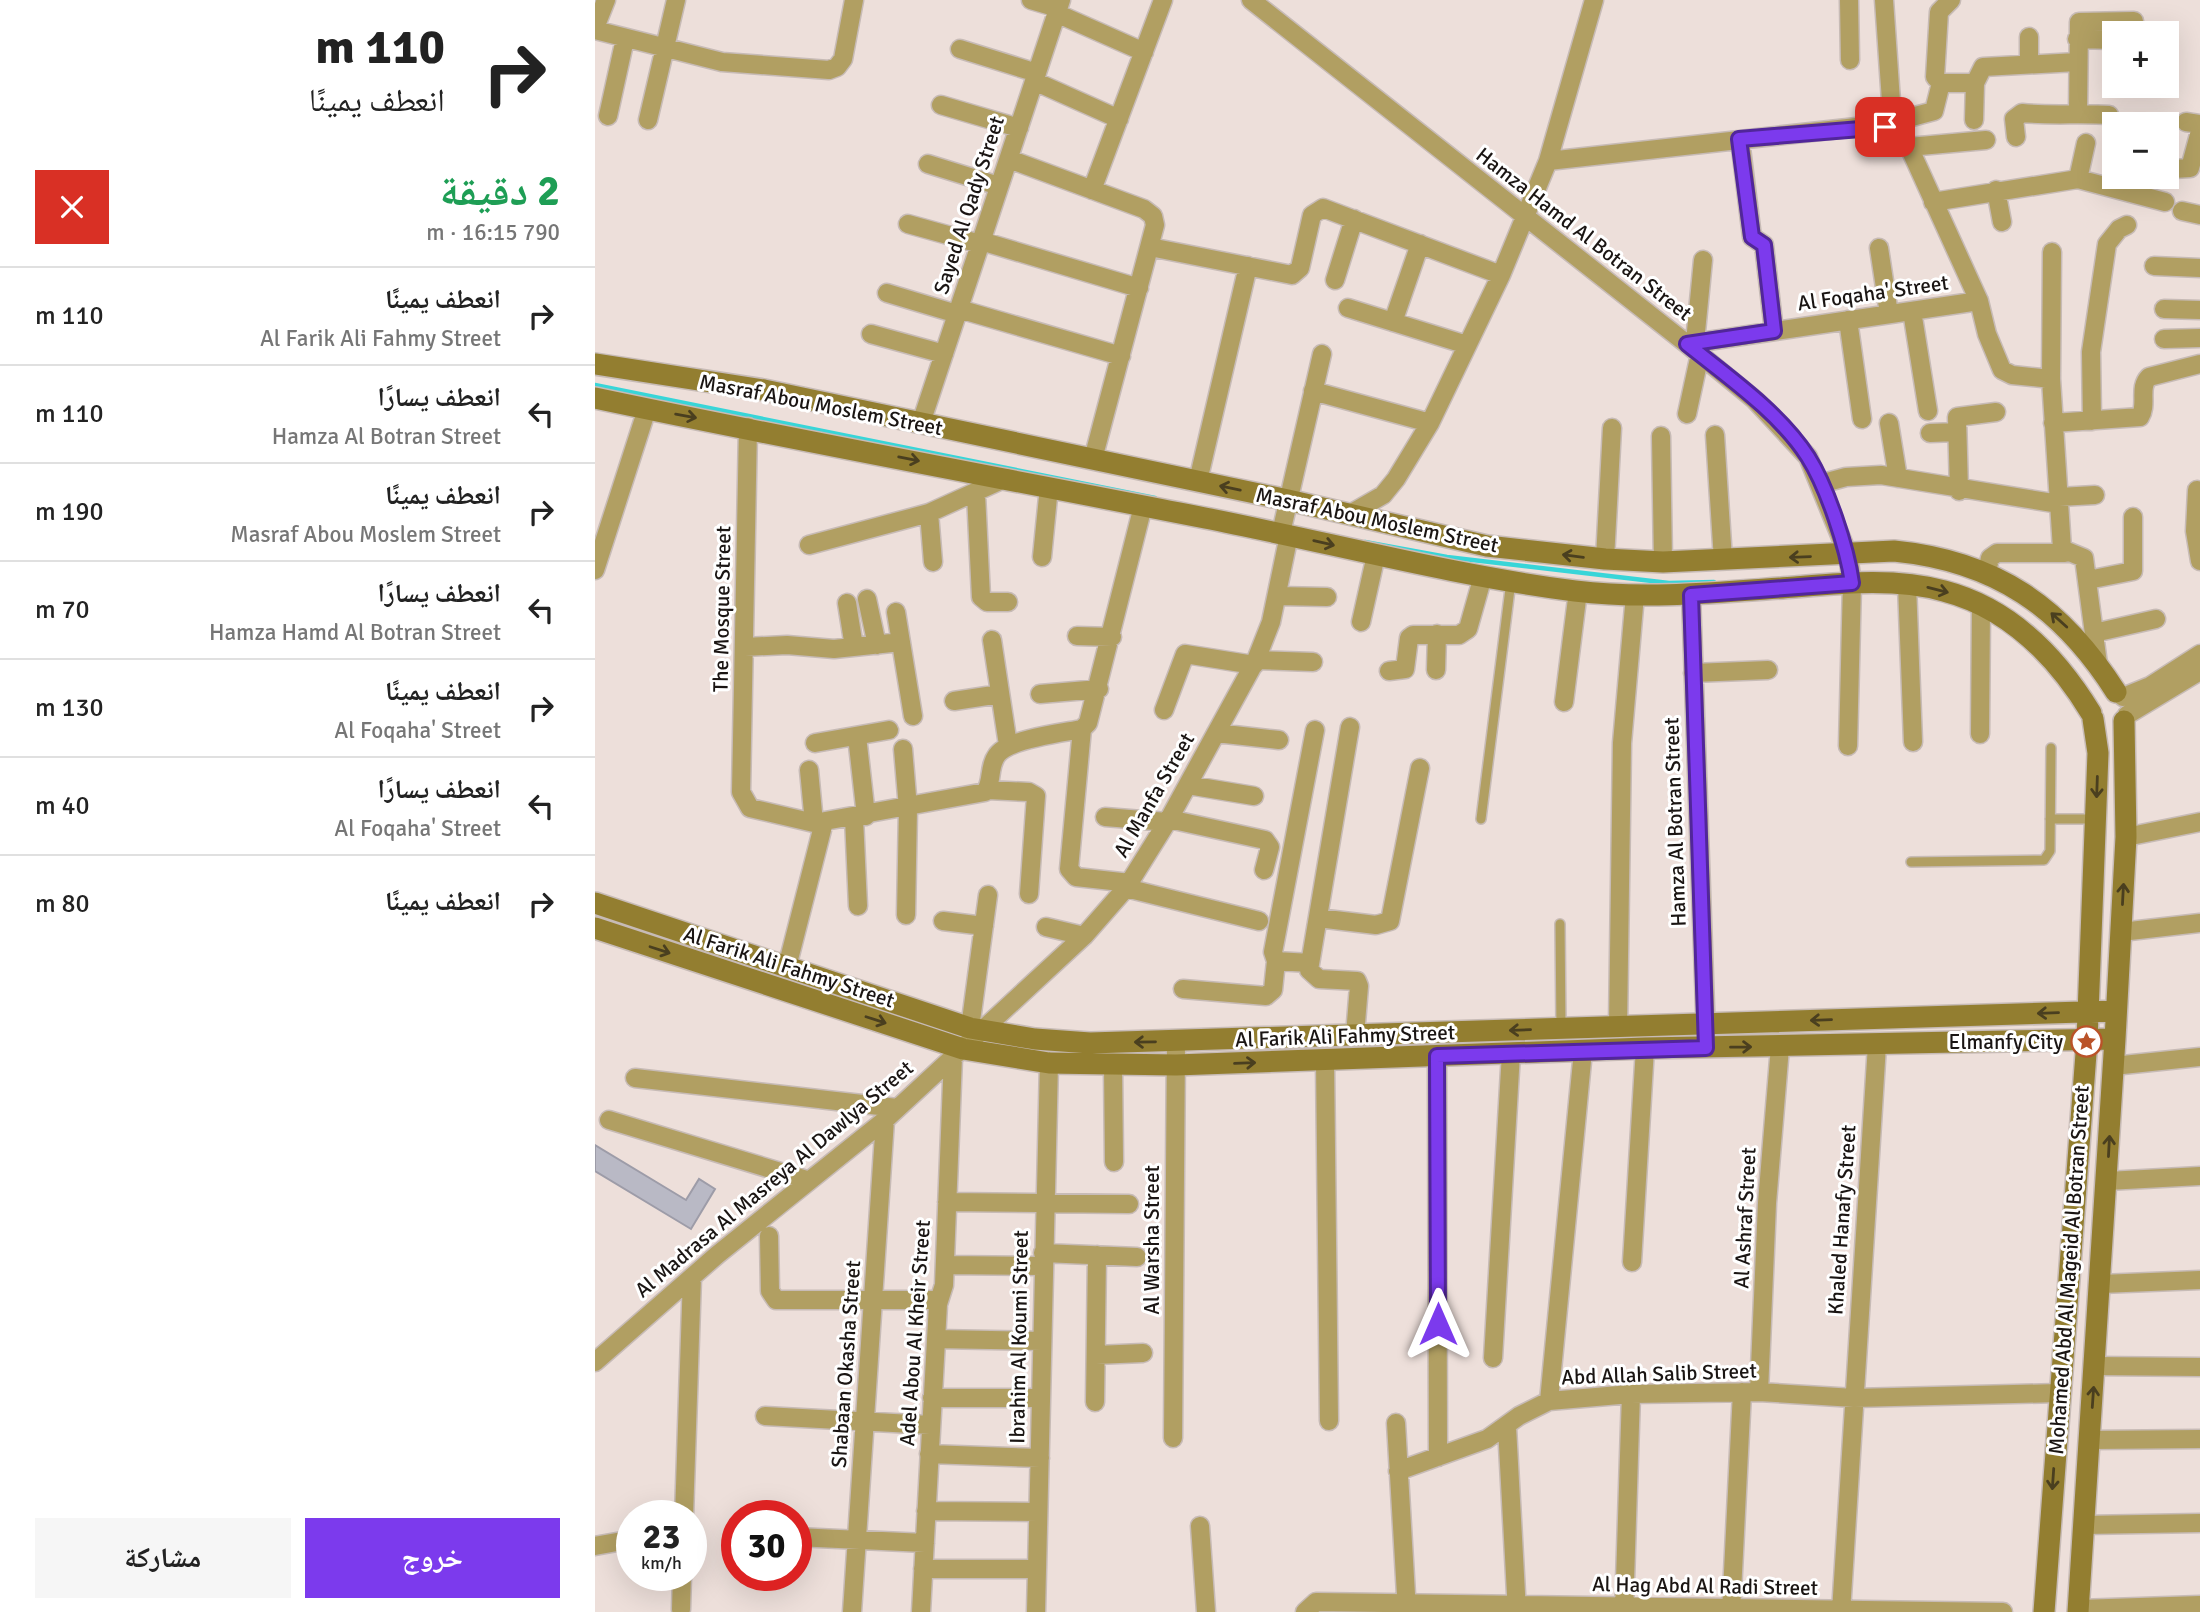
<!DOCTYPE html>
<html lang="ar">
<head>
<meta charset="utf-8">
<style>
	:root { --surface:#fff; --page:#f6f6f6; --text:#222; --muted:#767676; --line:#e0e0e0; --accent:#7c3aed }
	body { margin:0; font-family:Signika,"Noto Naskh Arabic",sans-serif; background:var(--page); color:var(--text); direction:rtl; height:100vh; display:flex; flex-direction:column; font-size:26px; white-space:nowrap }
	* { box-sizing:border-box; margin:0 }
	p { font-size:23px; color:var(--muted) }
	.icon { flex:none; width:38px; height:38px; fill:none; stroke:currentColor; stroke-width:2; stroke-linecap:round; stroke-linejoin:round }
	.map { position:relative; flex:1; overflow:hidden; direction:ltr }
	.panel { display:flex; flex-direction:column; background:var(--surface); width:595px }
	.panel>* { flex:none }
	.hud { background:#fff; color:var(--text); overflow:hidden }
	.controls { position:absolute; left:1507px; top:21px; display:grid; gap:14px }
	.controls a { display:grid; place-items:center; width:77px; height:77px; border-radius:0px; background:var(--surface); box-shadow:0 7px 28px #0002; font-size:35px }
	.speed { position:absolute; left:21px; top:1500px; display:flex; gap:14px; font-size:35px; font-weight:700; text-align:center }
	.speed>* { display:grid; place-content:center; width:91px; height:91px; border-radius:50%; background:var(--surface); box-shadow:0 7px 28px #0002; line-height:1 }
	.speed small { font-size:18px; font-weight:400 }
	.speed .limit { border:10px solid #d22; background:#fff; color:#111 }
	.pin { position:absolute; display:grid; place-items:center; width:60px; height:60px; color:#fff; margin:-30px; border-radius:14px; box-shadow:0 4px 10px #0006 }
	.me { position:absolute; width:77px; margin:-38px; rotate:0deg; stroke-linejoin:round; filter:drop-shadow(0 0 5px #0008) }
	.turn { display:flex; align-items:center; gap:24px; height:147px; padding:0 35px; font-size:32px }
	.turn .icon { width:91px; height:91px; stroke-width:2.5 }
	.turn b { display:block; font-size:49px; line-height:60px }
	.round { display:grid; place-items:center; flex:none; width:74px; height:74px; border-radius:0px; background:var(--page) }
	.overview { display:flex; align-items:center; justify-content:space-between; height:119px; padding:0 35px }
	h1 { font-size:42px; font-weight:800; line-height:52px; color:#1e9e55 }
	.button { display:flex; gap:14px; margin-top:auto; padding:14px 35px }
	.button a { flex:1; height:80px; border-radius:0px; background:var(--accent); color:#fff; font-size:28px; font-weight:800; line-height:80px; text-align:center }
	.button a+a { background:var(--page); color:var(--text) }
	ul { padding:0; list-style:none }
	li { display:flex; align-items:center; gap:21px; height:98px; padding:0 35px; border-top:2px solid var(--line) }
	li div { flex:1 }
	li b { display:block; font-size:26px }
	li em { font-style:normal }
	main { display:flex; flex:1; min-height:0 }
	.map>svg:first-child { display:block }
	.lines { fill:none; stroke-linecap:round; stroke-linejoin:round }
	.stream { stroke:#38d5d8; stroke-width:4.5 }
	.building { fill:#b9b9c5; stroke:#9d9ca8; stroke-width:2 }
	.lane-casing { stroke:#c7bbb6; stroke-width:12 }
	.street-casing { stroke:#c7bbb6; stroke-width:21 }
	.secondary-casing { stroke:#c7bbb6; stroke-width:24 }
	.lane { stroke:#b19f62; stroke-width:9 }
	.street { stroke:#b19f62; stroke-width:18 }
	.secondary { stroke:#937e30; stroke-width:21 }
	.oneway { stroke:#4a3f1f }
	.route-casing { stroke:#51269a; stroke-width:18 }
	.route { stroke:#7c3aed; stroke-width:12 }
	.labels { text-anchor:middle; dominant-baseline:central; stroke-width:6; stroke-linejoin:round; paint-order:stroke }
	.street-label { font-size:21px; fill:#1a1513; stroke:#fff }
	.poi-label { font-size:21px; fill:#1a1513; stroke:#fff; text-anchor:end }
</style>
</head>
<body>
<main>
<div class="map">
<svg width="1605" height="1612" viewBox="0 0 1605 1612">
	<rect width="100%" height="100%" fill="#eddfda"/>
	<g class="lines">
		<path class="stream" d="M0 385 560 498
			M770 542 852 557 1074 583 1119 582"/>
	</g>
	<path class="building" d="M0 1145 91 1200 104 1179 120 1189 96 1229 0 1171Z"/>
	<g class="lines">
		<defs>
			<path id="lane" d="M886 819 916 581
				M1455 819H1499
				M1316 862 1449 860 1455 851 1456 748
				M965 924 966 1027"/>
			<path id="street" d="M436 0 463 8
				M656 0 1092 344 1160 400 1213 457 1253 555 1257 583 1253 746
				M1254 0 1255 60
				M1289 0 1298 130
				M461 13 549 52
				M0 28 11 0
				M0 30 127 62 234 70 242 67 248 59 259 0
				M1434 37V64
				M1482 39 1519 40
				M365 49 442 73
				M439 81 524 119
				M1346 83 1340 77 1344 12 1356 0
				M1346 83H1380
				M346 105 424 128
				M1483 113 1484 22 1539 21
				M13 116 30 39
				M53 120 81 0
				M1379 120 1380 83 1388 67 1482 62
				M1298 122 1339 111 1346 83
				M1591 122 1605 124
				M1421 137 1419 119 1427 113C1456 116 1485 113 1514 115
				M1145 140 1157 237 1169 245 1179 331
				M1314 147 1391 140
				M414 159 549 209 558 216 560 225 498 459
				M953 161 1280 125 1298 130 1314 147 1384 301 1392 334 1407 370 1417 375 1456 379
				M333 164 404 186
				M1578 169 1595 168 1605 131
				M1483 179 1570 202
				M497 190 568 0
				M1401 190 1407 222
				M1338 202 1483 179 1491 143
				M1587 211 1605 215
				M313 224 385 244
				M386 241 544 288
				M555 247 697 275 705 268 717 215 728 208 906 275
				M1284 248 1294 314
				M1457 252 1456 379 1467 549 1489 558 1503 664
				M1559 266 1605 268
				M740 280 759 219
				M292 293 362 314
				M753 308 872 345
				M364 309 526 356
				M1569 309 1605 310
				M1317 311 1333 411
				M1253 320 1267 419
				M798 322 825 244
				M276 334 349 354
				M1569 339 1605 338
				M1100 342 1108 260
				M1092 344 1384 301
				M718 391 835 423
				M1092 414 1105 354
				M1497 421 1496 352 1512 244 1524 229 1532 225
				M326 423 466 0
				M1294 423 1303 478
				M1458 423 1545 417C1553 404 1543 388 1554 377L1605 364
				M153 427 146 792 155 808 219 823 390 792C398 782 393 767 402 755 413 739 466 733 487 729L493 723 548 506
				M1335 433 1362 432
				M1120 435 1128 560
				M1066 436 1068 562
				M603 481 653 266
				M1225 484 1251 477 1286 475 1464 504
				M1602 490 1600 531 1605 561
				M1364 491 1362 417 1401 412
				M381 494 386 597 392 602H413
				M1464 497 1500 495
				M334 513 338 562
				M755 514 788 495 801 479 835 423 906 275 953 161 999 0
				M686 533 727 354
				M214 545 334 513 411 478
				M447 557 454 487
				M1010 559 1017 428
				M0 570 52 409
				M1392 572 1395 558 1402 553H1470
				M1493 580 1538 571V517
				M1312 585 1318 742
				M1096 595 1111 1037
				M683 596 732 597
				M272 599 282 645
				M252 603 259 647
				M301 612 318 716
				M766 622 781 555
				M1499 633 1561 619
				M482 636 517 637
				M397 640 413 745
				M150 647 192 645 239 649 306 642
				M661 660 718 662
				M841 670 842 634
				M794 671 810 669 814 638 818 635H864L873 629 888 576
				M1098 673 1173 670
				M445 694 504 689
				M1528 697 1555 686 1605 654
				M359 701 405 694
				M969 702 983 591
				M569 710 590 654 659 665
				M1532 715 1605 671
				M755 727 714 970 724 979 762 981 764 986 760 1035
				M487 729 474 869 481 877 535 883
				M621 733 684 740
				M1385 734 1386 605
				M262 736 271 816
				M220 743 294 730
				M308 749 313 808 311 915
				M214 770 219 823
				M593 785 659 796
				M393 790 434 792 441 796 434 894
				M510 817 572 822
				M259 818 263 906
				M574 819 670 840 675 847 669 870
				M1531 837 1605 822
				M531 888 664 921
				M723 918 781 925 795 921 825 768
				M348 921 389 926
				M451 927 489 936
				M1526 932 1605 923
				M715 963 681 961 678 952 720 730
				M192 967 229 822
				M588 989 671 996 678 990 681 961
				M1023 1027 1027 743 1040 595
				M375 1028 393 895
				M842 1056 843 1457
				M730 1060 734 1421
				M518 1066 519 1162
				M1518 1066 1605 1057
				M40 1078 302 1108
				M14 1120 212 1180
				M1512 1181 1605 1176
				M352 1202 534 1204
				M174 1236 175 1291 181 1300H343
				M448 1253 542 1257
				M1037 1262 1050 1048
				M350 1265 448 1266
				M1506 1284 1605 1280
				M341 1339 447 1341
				M501 1355 548 1353
				M898 1358 916 1053
				M0 1362 122 1255 290 1120 489 936 531 888 574 819 661 660 676 622 694 535
				M1500 1366 1605 1367
				M1164 1392 1172 1203 1185 1047
				M337 1398H446
				M954 1401 988 1051
				M500 1402 502 1255
				M170 1416 335 1425
				M801 1423 812 1612
				M912 1427 922 1612
				M578 1438 581 1042
				M1495 1440 1605 1439
				M334 1454 445 1458
				M803 1471 892 1439 924 1416 954 1401 1036 1394 1164 1392 1259 1398 1464 1393
				M331 1511 443 1512
				M89 1516 97 1277
				M1489 1525 1605 1523
				M605 1526 611 1612
				M201 1537 330 1543
				M0 1546 33 1540
				M328 1569H442
				M86 1609 87 1575
				M1484 1609 1605 1605
				M257 1612 290 1120
				M326 1612 343 1304 349 1285 358 1057
				M441 1612 454 1063
				M710 1612 721 1602 1408 1612
				M1029 1612 1036 1394
				M1136 1612 1147 1392
				M1246 1612 1282 1045"/>
			<path id="secondary" d="M0 364 169 390 693 500 892 546 1010 559 1068 562 1299 551C1401 561 1467 607 1521 692
				M0 398C203 441 407 478 610 518 733 542 855 575 980 591 1053 600 1127 592 1200 587 1249 583 1301 578 1349 591 1414 608 1462 657 1496 713
				M0 903 375 1028 440 1039 495 1043 1521 1011
				M0 928 368 1049 454 1063 581 1065 1050 1048 1520 1039
				M1449 1612 1492 1040 1503 753 1498 719
				M1483 1612 1520 1039 1531 837 1529 721"/>
		</defs>
		<use href="#lane" class="lane-casing"/>
		<use href="#street" class="street-casing"/>
		<use href="#secondary" class="secondary-casing"/>
		<use href="#lane" class="lane"/>
		<use href="#street" class="street"/>
		<use href="#secondary" class="secondary"/>
	</g>
	<defs><path id="oneway-shaft" d="M-6 0H5M1.5-3L5.5 0L1.5 3" fill="none" stroke-width="1.6" stroke-linecap="round" stroke-linejoin="round" transform="scale(1.75)"/></defs>
	<g class="oneway">
		<use href="#oneway-shaft" transform="translate(91 416) rotate(10)"/>
		<use href="#oneway-shaft" transform="translate(314 459) rotate(11)"/>
		<use href="#oneway-shaft" transform="translate(635 488) rotate(-168)"/>
		<use href="#oneway-shaft" transform="translate(729 543) rotate(13)"/>
		<use href="#oneway-shaft" transform="translate(978 556) rotate(-173)"/>
		<use href="#oneway-shaft" transform="translate(1205 557) rotate(178)"/>
		<use href="#oneway-shaft" transform="translate(1343 590) rotate(14)"/>
		<use href="#oneway-shaft" transform="translate(1464 620) rotate(-138)"/>
		<use href="#oneway-shaft" transform="translate(1502 787) rotate(92)"/>
		<use href="#oneway-shaft" transform="translate(1528 894) rotate(-87)"/>
		<use href="#oneway-shaft" transform="translate(65 950) rotate(18)"/>
		<use href="#oneway-shaft" transform="translate(1453 1013) rotate(178)"/>
		<use href="#oneway-shaft" transform="translate(281 1020) rotate(18)"/>
		<use href="#oneway-shaft" transform="translate(1226 1020) rotate(178)"/>
		<use href="#oneway-shaft" transform="translate(925 1030) rotate(178)"/>
		<use href="#oneway-shaft" transform="translate(550 1042) rotate(179)"/>
		<use href="#oneway-shaft" transform="translate(1146 1047) rotate(-1)"/>
		<use href="#oneway-shaft" transform="translate(650 1063) rotate(-2)"/>
		<use href="#oneway-shaft" transform="translate(1514 1146) rotate(-87)"/>
		<use href="#oneway-shaft" transform="translate(1498 1397) rotate(-86)"/>
		<use href="#oneway-shaft" transform="translate(1458 1479) rotate(94)"/>
	</g>
	<g class="lines">
		<defs>
			<path id="route" d="M843 1324 842 1056 1111 1048 1096 595 1257 583C1252 547 1232 487 1213 457 1184 412 1133 377 1092 344L1179 331 1169 245 1157 237 1144 139 1290 127"/>
		</defs>
		<use href="#route" class="route-casing"/>
		<use href="#route" class="route"/>
	</g>
	<defs>
		<symbol id="sight-ring" viewBox="-11 -11 22 22"><circle r="9.5" fill="#fff" stroke="#ba5329" stroke-width="1.5"/><path d="M0-6L1.8-2.2L6-1.7L2.9 1.2L3.7 5.4L0 3.3L-3.7 5.4L-2.9 1.2L-6-1.7L-1.8-2.2Z" fill="#ba5329"/></symbol>
	</defs>
	<g fill-rule="evenodd">
		<use href="#sight-ring" x="1474" y="1024" width="35" height="35"/>
	</g>
	<g class="labels">
		<g class="street-label">
			<text transform="translate(374 205) rotate(-72)">Sayed Al Qady Street</text>
			<text transform="translate(989 234) rotate(38)">Hamza Hamd Al Botran Street</text>
			<text transform="translate(1278 293) rotate(-8)">Al Foqaha' Street</text>
			<text transform="translate(226 405) rotate(11)">Masraf Abou Moslem Street</text>
			<text transform="translate(782 520) rotate(12)">Masraf Abou Moslem Street</text>
			<text transform="translate(127 609) rotate(-89)">The Mosque Street</text>
			<text transform="translate(559 795) rotate(-60)">Al Manfa Street</text>
			<text transform="translate(1080 822) rotate(-92)">Hamza Al Botran Street</text>
			<text transform="translate(194 967) rotate(18)">Al Farik Ali Fahmy Street</text>
			<text transform="translate(750 1036) rotate(-2)">Al Farik Ali Fahmy Street</text>
			<text transform="translate(179 1179) rotate(-40)">Al Madrasa Al Masreya Al Dawlya Street</text>
			<text transform="translate(1150 1218) rotate(-87)">Al Ashraf Street</text>
			<text transform="translate(1247 1220) rotate(-86)">Khaled Hanafy Street</text>
			<text transform="translate(557 1240) rotate(-90)">Al Warsha Street</text>
			<text transform="translate(1474 1270) rotate(-86)">Mohamed Abd Al Mageid Al Botran Street</text>
			<text transform="translate(320 1333) rotate(-86)">Adel Abou Al Kheir Street</text>
			<text transform="translate(424 1337) rotate(-89)">Ibrahim Al Koumi Street</text>
			<text transform="translate(251 1364) rotate(-86)">Shabaan Okasha Street</text>
			<text transform="translate(1064 1374) rotate(-2)">Abd Allah Salib Street</text>
			<text transform="translate(1110 1586) rotate(1)">Al Hag Abd Al Radi Street</text>
		</g>
		<g class="poi-label">
			<text x="1468" y="1042">Elmanfy City</text>
		</g>
	</g>
</svg>
<div class="controls">
<a>+</a>
<a>−</a>
</div>
<div class="speed"><div>23<small>km/h</small></div><div class="limit">30</div></div>
<div class="pin" style="left:1290px;top:127px;background:#d93025"><svg class="icon" aria-label="arrive" viewBox="0 0 24 24"><path d="M6 21V4h12l-3 4 3 4H6"/></svg></div>
<svg class="me" style="left:843px;top:1324px" viewBox="-20 -20 40 40"><path d="M0-17L14 15 0 8-14 15z" fill="#7c3aed" stroke="#fff" stroke-width="4"/></svg>
</div>
<section class="panel">
<div class="hud">
<div class="turn"><svg class="icon" aria-label="right" viewBox="0 0 24 24"><path d="M7 20v-9h11M14 6l5 5-5 5"/></svg><div><b>110 m</b>انعطف يمينًا</div></div>
</div>
<div class="overview"><div><h1>2 دقيقة</h1><p>790 m · 16:15</p></div><a class="round" style="background:#d93025;color:#fff"><svg class="icon" aria-label="close" viewBox="0 0 24 24"><path d="M6 6l12 12M18 6L6 18"/></svg></a></div>
<ul>
<li><svg class="icon" aria-label="right" viewBox="0 0 24 24"><path d="M7 20v-9h11M14 6l5 5-5 5"/></svg><div><b>انعطف يمينًا</b><p>Al Farik Ali Fahmy Street</p></div><em>110 m</em></li>
<li><svg class="icon" aria-label="left" viewBox="0 0 24 24"><path d="M17 20v-9H6M10 6l-5 5 5 5"/></svg><div><b>انعطف يسارًا</b><p>Hamza Al Botran Street</p></div><em>110 m</em></li>
<li><svg class="icon" aria-label="right" viewBox="0 0 24 24"><path d="M7 20v-9h11M14 6l5 5-5 5"/></svg><div><b>انعطف يمينًا</b><p>Masraf Abou Moslem Street</p></div><em>190 m</em></li>
<li><svg class="icon" aria-label="left" viewBox="0 0 24 24"><path d="M17 20v-9H6M10 6l-5 5 5 5"/></svg><div><b>انعطف يسارًا</b><p>Hamza Hamd Al Botran Street</p></div><em>70 m</em></li>
<li><svg class="icon" aria-label="right" viewBox="0 0 24 24"><path d="M7 20v-9h11M14 6l5 5-5 5"/></svg><div><b>انعطف يمينًا</b><p>Al Foqaha' Street</p></div><em>130 m</em></li>
<li><svg class="icon" aria-label="left" viewBox="0 0 24 24"><path d="M17 20v-9H6M10 6l-5 5 5 5"/></svg><div><b>انعطف يسارًا</b><p>Al Foqaha' Street</p></div><em>40 m</em></li>
<li><svg class="icon" aria-label="right" viewBox="0 0 24 24"><path d="M7 20v-9h11M14 6l5 5-5 5"/></svg><div><b>انعطف يمينًا</b></div><em>80 m</em></li>
</ul>
<div class="button"><a>خروج</a><a>مشاركة</a></div>
</section>
</main>
</body>
</html>
